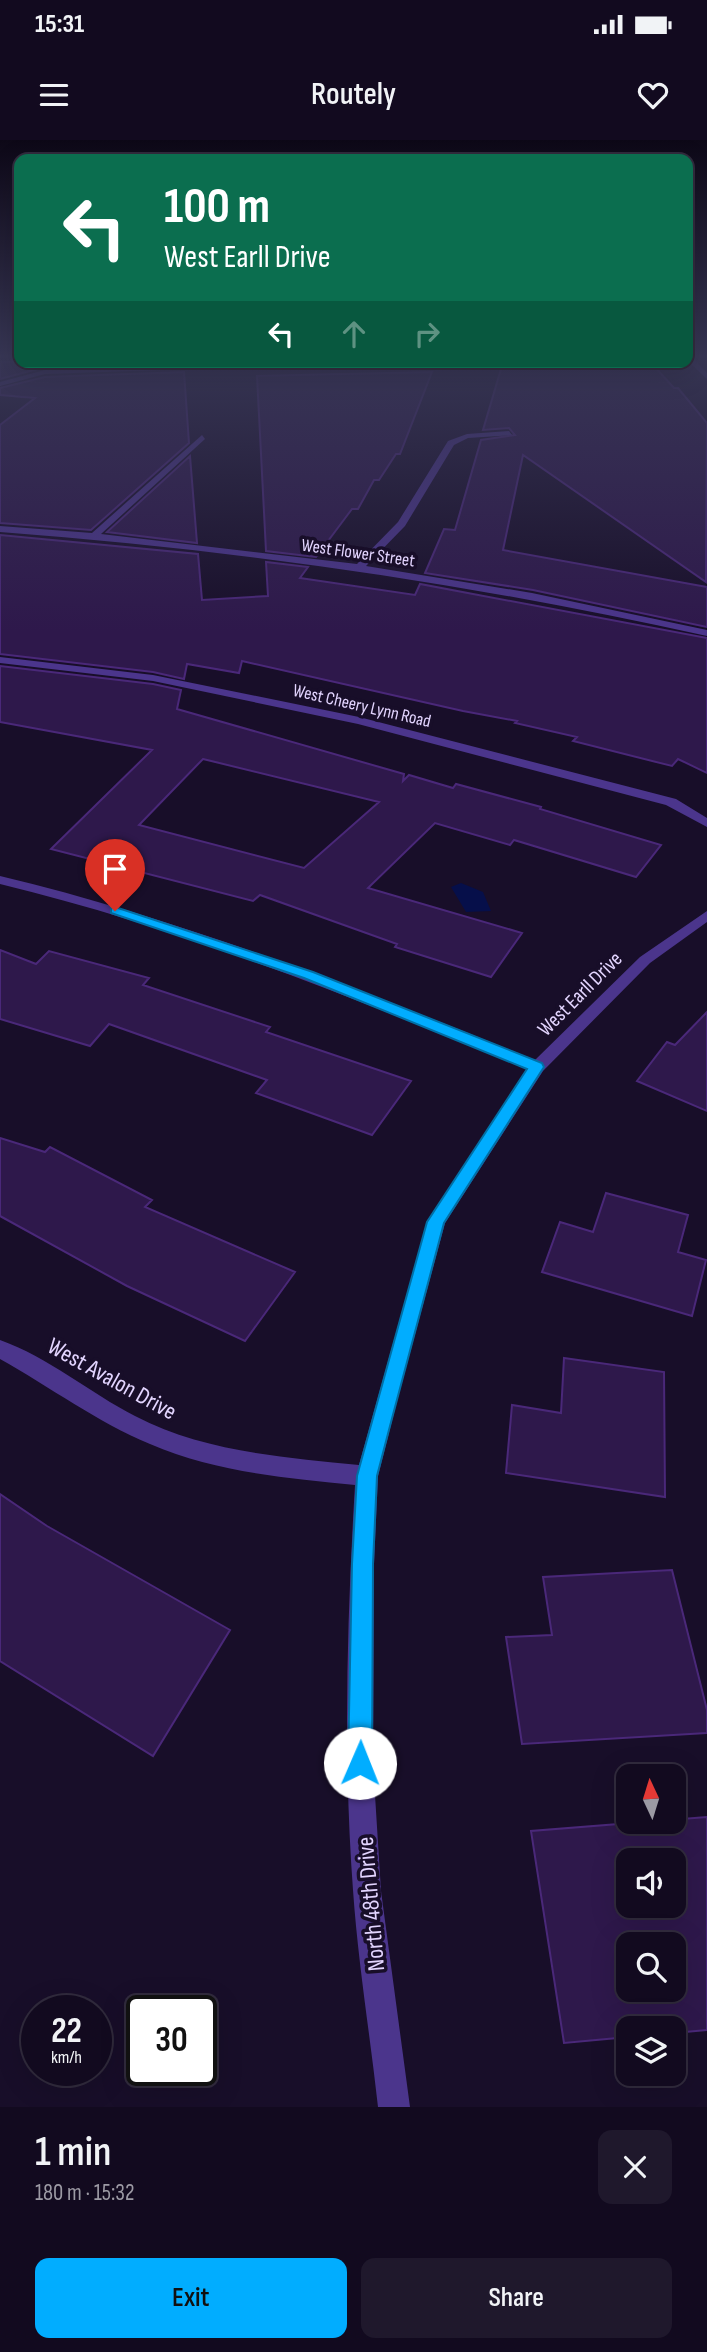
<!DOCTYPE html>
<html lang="en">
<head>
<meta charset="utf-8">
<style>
	:root { --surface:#120a1f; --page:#1f182c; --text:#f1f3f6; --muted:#9c9aa4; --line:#312b3d; --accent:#01adff }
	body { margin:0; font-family:"Sofia Sans Condensed",sans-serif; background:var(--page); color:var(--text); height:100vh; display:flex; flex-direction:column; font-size:26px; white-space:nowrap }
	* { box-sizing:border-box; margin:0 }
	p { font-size:23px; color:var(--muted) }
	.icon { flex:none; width:38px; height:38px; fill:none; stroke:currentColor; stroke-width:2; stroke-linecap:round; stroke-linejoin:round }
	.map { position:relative; height:1967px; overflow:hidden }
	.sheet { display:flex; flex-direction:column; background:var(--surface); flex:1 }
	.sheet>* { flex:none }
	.top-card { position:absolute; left:14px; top:14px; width:679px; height:214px; border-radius:14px; box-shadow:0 7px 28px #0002,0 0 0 2px var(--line); background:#0b6e4f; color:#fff; overflow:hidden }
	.needle { width:46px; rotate:356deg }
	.fabs { position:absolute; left:616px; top:1624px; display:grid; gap:14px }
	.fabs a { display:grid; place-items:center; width:70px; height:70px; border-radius:14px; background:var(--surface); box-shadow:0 7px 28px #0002,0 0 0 2px var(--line); font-size:35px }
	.speed { position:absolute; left:21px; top:1855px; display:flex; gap:14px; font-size:35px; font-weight:700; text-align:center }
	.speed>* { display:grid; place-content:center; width:91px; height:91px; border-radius:50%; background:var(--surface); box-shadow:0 7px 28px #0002,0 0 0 2px var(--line); line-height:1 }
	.speed small { font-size:18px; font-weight:400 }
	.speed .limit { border:4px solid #111; border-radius:10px; background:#fff; color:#111 }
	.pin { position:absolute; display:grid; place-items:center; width:60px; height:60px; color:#fff; margin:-72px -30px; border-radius:50% 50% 50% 0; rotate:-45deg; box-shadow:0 0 7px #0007 }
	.pin .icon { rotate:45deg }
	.me { position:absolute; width:77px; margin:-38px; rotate:1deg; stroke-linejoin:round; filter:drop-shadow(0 0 5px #0008) }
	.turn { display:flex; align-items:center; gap:24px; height:147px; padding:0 35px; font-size:32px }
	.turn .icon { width:91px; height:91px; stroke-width:2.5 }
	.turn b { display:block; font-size:49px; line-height:60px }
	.lanes { display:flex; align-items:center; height:66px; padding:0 35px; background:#0003; justify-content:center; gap:35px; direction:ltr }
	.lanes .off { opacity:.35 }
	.round { display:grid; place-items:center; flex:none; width:74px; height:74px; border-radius:14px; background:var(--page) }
	.summary { display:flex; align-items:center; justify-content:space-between; height:119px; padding:0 35px }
	h1 { font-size:42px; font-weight:600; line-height:52px }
	.action { display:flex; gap:14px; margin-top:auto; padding:14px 35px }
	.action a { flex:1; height:80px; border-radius:14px; background:var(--accent); color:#111; font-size:28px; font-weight:600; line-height:80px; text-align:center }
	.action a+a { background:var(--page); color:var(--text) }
	.status { display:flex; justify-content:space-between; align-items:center; height:49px; padding:0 35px; background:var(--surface); direction:ltr }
	.status svg { height:19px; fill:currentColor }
	header { display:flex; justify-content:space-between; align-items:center; height:91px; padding:0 35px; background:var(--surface); font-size:32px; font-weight:600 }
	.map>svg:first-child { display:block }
	.water { fill:#060f4a }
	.building { fill:#2e184b; stroke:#4a2879; stroke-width:2; fill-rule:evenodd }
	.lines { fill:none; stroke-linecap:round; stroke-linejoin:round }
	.street { fill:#4b358c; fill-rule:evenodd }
	.route { fill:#01adff; stroke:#0170a6; stroke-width:2 }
	.labels { text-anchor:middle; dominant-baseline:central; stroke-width:7; stroke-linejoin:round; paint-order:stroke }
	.far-street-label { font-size:18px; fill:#e3d5ff; stroke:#180e29 }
	.street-label { font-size:21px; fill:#e3d5ff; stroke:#180e29 }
	.near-street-label { font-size:24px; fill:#e3d5ff; stroke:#180e29 }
</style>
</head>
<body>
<div class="status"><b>15:31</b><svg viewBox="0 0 49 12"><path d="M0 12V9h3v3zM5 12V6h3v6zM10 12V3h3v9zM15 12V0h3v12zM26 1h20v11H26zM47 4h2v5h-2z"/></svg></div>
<header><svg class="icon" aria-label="menu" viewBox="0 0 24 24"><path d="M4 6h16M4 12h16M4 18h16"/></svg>Routely<svg class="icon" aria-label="heart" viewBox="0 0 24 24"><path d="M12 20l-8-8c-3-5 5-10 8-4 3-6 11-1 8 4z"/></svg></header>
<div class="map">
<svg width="707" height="1967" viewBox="0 0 707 1967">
	<rect width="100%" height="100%" fill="#180e29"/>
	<path class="water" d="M461 743 483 752 491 771 466 772 451 747Z"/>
	<path class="building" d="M0 222H183V223L45 227 0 239Z
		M653 225 674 248H678L707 283 706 442 523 315 503 410 707 447V487L533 450 425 433 444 389 455 390 481 300 515 295 509 288 483 290 501 229Z
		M184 232 189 303 91 390 0 383V285L35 258 0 255V248L45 237Z
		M432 232 400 314H396L379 340H374L358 369H352L316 417 266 411 257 236Z
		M190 316 197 403 107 392Z
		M0 395 198 414 202 460 268 456 266 422 308 427 300 438 415 455 420 444 707 498V633L678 619 672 626 573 601 577 597 515 583 517 581 463 571 242 521 239 533 187 524 184 539 153 532 0 514Z
		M0 526 153 544 181 550 177 569 404 634 403 641 409 635 453 648 456 644 541 667 540 669 661 705 636 737 514 700 510 705 435 683 368 748 522 793 491 837 395 807 397 804 260 755 253 761 51 709 152 610 0 582ZM203 619 379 662 304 728 139 685Z
		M0 810 36 824 49 811 149 838 143 845 270 887 266 892 411 941 372 995 256 953 267 940 109 884 90 906 0 879Z
		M707 872V971L637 941 667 902 675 905Z
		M0 998 45 1012 50 1007 152 1060 145 1067 295 1132 245 1201 127 1146 0 1076Z
		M606 1053 688 1075 678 1112 706 1120 692 1176 542 1132 560 1082 593 1092Z
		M564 1218 664 1232 665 1357 506 1333 512 1265 561 1273Z
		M0 1354 47 1386 230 1490 153 1616 0 1521Z
		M672 1430 707 1570V1593L522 1604 506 1497 552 1495 543 1437Z
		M707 1677V1890L674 1893V1888H628V1897L564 1903 531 1691ZM628 1720H674V1766H628ZM628 1804H674V1850H628Z"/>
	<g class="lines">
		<path class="street" d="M688 216H691L707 233V239L688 221Z
			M318 222H399L45 234 0 246V242L45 230Z
			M509 291 512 295 468 298 454 305 405 386 366 426 532 453 707 490V496C473 444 239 410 0 392V386L92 393 202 295 205 299 101 394 357 424 398 382 448 301 467 294Z
			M0 517 153 535 359 577 676 659 707 678V687L666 665 358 584 153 541 0 523Z
			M0 736C184 780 359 849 535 920L640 817 707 771V782L650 823 543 931 445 1083 397 1261 378 1336 374 1424 373 1623 381 1751 410 1967H378C370 1895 358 1822 353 1750 343 1616 347 1479 355 1345 285 1338 215 1332 150 1304 97 1282 50 1247 0 1219V1200C48 1217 90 1253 135 1276 204 1312 283 1317 359 1325L427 1082 527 929C354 858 182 788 0 744Z"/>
	</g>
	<linearGradient id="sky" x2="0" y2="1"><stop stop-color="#0d0817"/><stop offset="0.44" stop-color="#373654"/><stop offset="1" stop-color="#373654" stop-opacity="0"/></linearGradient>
	<rect width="707" height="492" fill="url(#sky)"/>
	<path class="route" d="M115 767 313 832 542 923 544 927 444 1083 390 1286 377 1336 373 1424 372 1623 369 1631 360 1635 351 1631 348 1623 352 1424 357 1336 427 1082 527 929 304 838 111 773V768Z"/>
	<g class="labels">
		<g class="far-street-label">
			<text transform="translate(358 413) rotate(8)">West Flower Street</text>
			<text transform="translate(362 566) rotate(13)">West Cheery Lynn Road</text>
		</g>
		<g class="street-label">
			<text transform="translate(580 854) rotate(-45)">West Earll Drive</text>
		</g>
		<g class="near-street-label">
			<text transform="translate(112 1239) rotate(29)">West Avalon Drive</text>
			<text transform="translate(371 1764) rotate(-95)">North 48th Drive</text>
		</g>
	</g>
</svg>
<div class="fabs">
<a><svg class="needle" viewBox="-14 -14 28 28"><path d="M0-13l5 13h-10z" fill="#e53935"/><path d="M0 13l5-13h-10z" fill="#9c9aa4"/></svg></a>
<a><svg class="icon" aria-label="sound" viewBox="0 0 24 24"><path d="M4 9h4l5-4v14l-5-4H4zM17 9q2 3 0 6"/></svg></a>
<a><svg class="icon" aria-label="search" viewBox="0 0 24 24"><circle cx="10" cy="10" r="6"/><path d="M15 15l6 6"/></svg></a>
<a><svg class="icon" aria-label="layers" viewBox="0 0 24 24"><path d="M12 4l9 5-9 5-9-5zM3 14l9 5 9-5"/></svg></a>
</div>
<div class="speed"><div>22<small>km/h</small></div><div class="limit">30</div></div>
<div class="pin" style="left:115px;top:771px;background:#d93025"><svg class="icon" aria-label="arrive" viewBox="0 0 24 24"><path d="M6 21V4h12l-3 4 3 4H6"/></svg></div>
<svg class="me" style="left:360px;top:1623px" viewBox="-20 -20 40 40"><circle r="19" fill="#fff"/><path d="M0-13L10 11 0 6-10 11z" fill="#01adff"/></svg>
<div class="top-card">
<div class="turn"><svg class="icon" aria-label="left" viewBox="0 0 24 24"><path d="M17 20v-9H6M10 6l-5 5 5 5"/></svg><div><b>100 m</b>West Earll Drive</div></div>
<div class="lanes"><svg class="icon" aria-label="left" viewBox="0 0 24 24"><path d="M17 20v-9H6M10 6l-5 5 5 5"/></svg><svg class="icon off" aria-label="ahead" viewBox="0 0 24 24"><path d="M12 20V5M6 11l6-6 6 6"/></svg><svg class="icon off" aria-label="right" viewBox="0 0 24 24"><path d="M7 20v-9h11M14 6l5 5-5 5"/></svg></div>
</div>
</div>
<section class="sheet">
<div class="summary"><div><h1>1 min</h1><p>180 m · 15:32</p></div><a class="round"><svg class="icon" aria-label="close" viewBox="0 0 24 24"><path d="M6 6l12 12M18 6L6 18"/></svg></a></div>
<div class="action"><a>Exit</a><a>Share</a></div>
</section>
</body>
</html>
